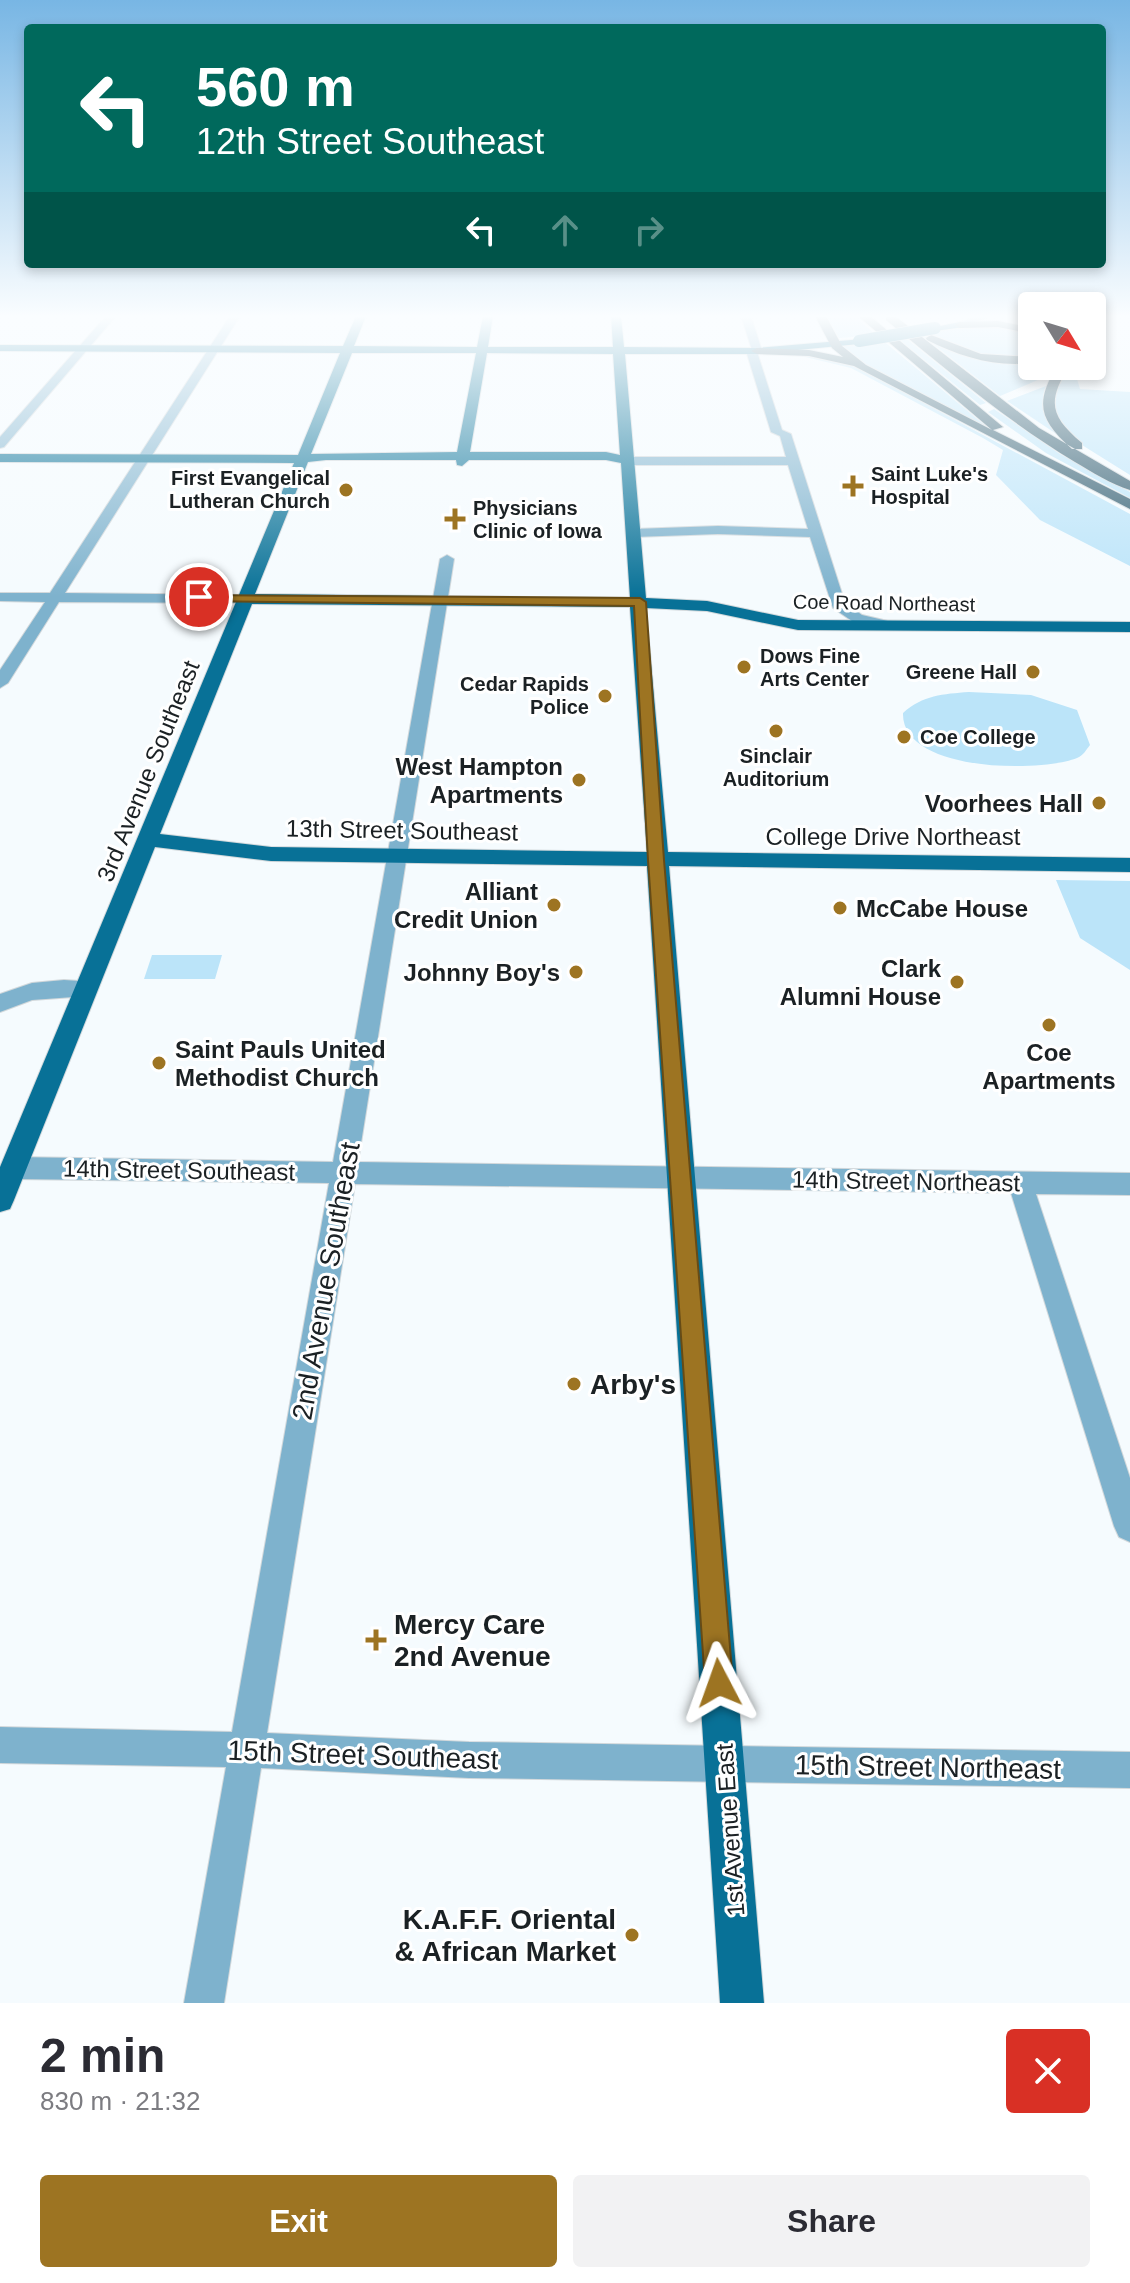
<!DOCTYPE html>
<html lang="en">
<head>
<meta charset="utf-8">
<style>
	:root { --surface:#fff; --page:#f2f2f3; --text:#2b2b33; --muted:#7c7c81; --accent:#9d7422 }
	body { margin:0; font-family:Helvetica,sans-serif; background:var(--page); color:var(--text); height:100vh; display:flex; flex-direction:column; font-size:30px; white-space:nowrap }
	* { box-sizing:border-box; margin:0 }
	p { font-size:26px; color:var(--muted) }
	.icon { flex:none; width:44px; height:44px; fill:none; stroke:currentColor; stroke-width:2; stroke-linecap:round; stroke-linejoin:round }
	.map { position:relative; height:2003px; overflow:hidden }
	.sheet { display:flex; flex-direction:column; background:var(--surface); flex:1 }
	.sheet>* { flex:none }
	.top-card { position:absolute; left:24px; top:24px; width:1082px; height:244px; border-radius:8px; box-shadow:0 4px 12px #0003; background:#00695c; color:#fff; overflow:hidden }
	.needle { width:52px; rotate:128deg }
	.buttons { position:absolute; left:1018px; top:292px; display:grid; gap:16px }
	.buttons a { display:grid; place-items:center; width:88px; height:88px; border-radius:8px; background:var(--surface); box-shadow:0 4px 12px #0003; font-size:40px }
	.pin { position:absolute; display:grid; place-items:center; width:68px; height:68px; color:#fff; margin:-34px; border:4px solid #fff; border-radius:50%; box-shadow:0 2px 8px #0007 }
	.me { position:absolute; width:88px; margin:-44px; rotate:356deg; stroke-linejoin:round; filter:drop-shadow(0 0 6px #0008) }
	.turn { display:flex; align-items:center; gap:28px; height:168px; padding:0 40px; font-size:36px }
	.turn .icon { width:104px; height:104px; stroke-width:2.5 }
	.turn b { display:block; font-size:56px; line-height:68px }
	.lanes { display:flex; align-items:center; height:76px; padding:0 40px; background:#0003; justify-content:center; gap:40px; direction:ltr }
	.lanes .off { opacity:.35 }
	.round { display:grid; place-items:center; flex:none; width:84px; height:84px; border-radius:8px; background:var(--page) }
	.summary { display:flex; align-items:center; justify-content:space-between; height:136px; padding:0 40px }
	h1 { font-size:48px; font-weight:800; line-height:60px }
	.action { display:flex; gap:16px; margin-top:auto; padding:16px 40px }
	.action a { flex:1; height:92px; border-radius:8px; background:var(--accent); color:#fff; font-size:32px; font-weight:800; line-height:92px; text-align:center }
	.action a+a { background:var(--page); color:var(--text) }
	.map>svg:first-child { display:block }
	.green { fill:#bbe4f9 }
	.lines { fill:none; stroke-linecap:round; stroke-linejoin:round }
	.minor-casing { stroke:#d2d8db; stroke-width:2 }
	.major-casing { stroke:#d2d8db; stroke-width:2 }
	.highway-casing { stroke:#d2d8db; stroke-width:2 }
	.minor { fill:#7eb2cd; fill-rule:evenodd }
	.major { fill:#087197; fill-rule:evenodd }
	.highway { fill:#2a576b; fill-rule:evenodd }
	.major-bridge-casing { stroke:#d2d8db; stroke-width:13; stroke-linecap:butt }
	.major-bridge { stroke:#087197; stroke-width:12 }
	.route { fill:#9d7422; stroke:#664b16; stroke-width:2 }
	.poi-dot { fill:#9d7422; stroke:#fff; stroke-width:3 }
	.labels { text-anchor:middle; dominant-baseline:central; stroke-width:6; stroke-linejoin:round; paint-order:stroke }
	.far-poi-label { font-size:20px; font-weight:bold; fill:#1b2124; stroke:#fff; text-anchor:start }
	.far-street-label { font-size:20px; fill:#1b2124; stroke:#fff }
	.poi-label { font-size:24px; font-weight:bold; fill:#1b2124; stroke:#fff; text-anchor:end }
	.street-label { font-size:24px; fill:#1b2124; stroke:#fff }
	.near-street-label { font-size:28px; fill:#1b2124; stroke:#fff }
	.near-poi-label { font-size:28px; font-weight:bold; fill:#1b2124; stroke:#fff; text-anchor:start }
</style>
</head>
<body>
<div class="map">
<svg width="1130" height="2003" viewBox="0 0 1130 2003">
	<rect width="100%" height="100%" fill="#f5fbfe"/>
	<path class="green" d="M823 316H854L876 335 839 338Z
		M997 325 1032 333V358C990 360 960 353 924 332Z
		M920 334 953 351 1032 361V366H1058L1052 374 1000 396Z
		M903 336 986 403 980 405 896 337Z
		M881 339 999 437 856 361 840 346Z
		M780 354H802L857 367 1130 514V566L1040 520 996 475 1003 450 983 438 851 368 797 355H774Z
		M1067 376 1077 379 1080 389 1130 392V475L1074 440 1051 405 1062 377Z
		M1046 386C1037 407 1049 421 1061 437L1007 401Z
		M994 409 1060 454 1130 492V498L1046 453 988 412Z
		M969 692 1031 695 1077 710 1090 745C1086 750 1083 756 1077 758 1039 773 901 772 903 713 923 695 943 694 969 692Z
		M1056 880 1130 881V970L1080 938Z
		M152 955H222L215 979H144Z"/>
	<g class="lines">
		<defs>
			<path id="minor" d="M106 316H116L4 447 0 448V437Z
				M230 316H240L65 593 247 595 254 599 247 603 59 602 8 683 0 688V670L45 602 0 601V593H50Z
				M741 316H751L762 351 758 355 782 430 791 434 845 603 862 615 892 622V628L852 621 833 608 810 537 718 534 634 537 627 533 634 529 718 526 808 529 788 465H628L622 461 628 457H786L780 436 771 432 747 354 752 350Z
				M976 316H991L960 328 955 325Z
				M447 555 454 559 358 1162 1130 1173V1195L1036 1194 1130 1478V1542L1119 1537 1114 1526 1011 1193 355 1184 267 1733 469 1742 1130 1752V1788L469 1778 261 1768 224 2003H184L226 1767 0 1763V1727L232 1732 329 1183 14 1179 5 1176 1 1168 5 1160 14 1157 333 1162 440 559Z
				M64 980 95 982 98 988 95 994 87 996 32 1000 0 1012V994L3 993 32 983Z"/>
			<path id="major" d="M356 316H366L354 346 477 347 483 316H493L488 347H613L611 316H621L624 347 757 348 863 339 864 341 859 344 757 354H625L646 598 707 601 798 620 1130 622V632L798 630 707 611 646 608 668 852 1130 858V872L669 866 764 2003H720L647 866 271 861 155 847 14 1200 10 1209 0 1212V1167L294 463 0 462V454L298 455 340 353 0 351V345L343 346ZM352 353H476L457 452 311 454ZM487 353 613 354 620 455 606 452H470ZM326 460H456L457 465 462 466 469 460H606L621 463 630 598 255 594 308 462ZM252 604 630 607 647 852 271 847 160 834Z
				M960 322 964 323V327L935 331 930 328Z"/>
			<path id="highway" d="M815 316H826L842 346 866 365 992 430 858 316H870L1003 427 993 430 1130 499V509L854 366 809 356 757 354 751 351 757 348 809 350 843 357 832 348Z
				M886 316H895L1039 428 1130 481V490C1111 484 1092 472 1075 462 1007 421 947 370 886 320Z
				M998 321 1032 328V334L998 327 960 328 955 325 960 322Z
				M931 335 981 354 1032 357V363C994 367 961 357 927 340L926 338Z
				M1057 366H1069C1047 402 1050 416 1082 443V449H1072C1040 420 1034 404 1057 366Z"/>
		</defs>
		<use href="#minor" class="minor-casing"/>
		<use href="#major" class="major-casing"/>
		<use href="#highway" class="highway-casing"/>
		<use href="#minor" class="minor"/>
		<use href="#major" class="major"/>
		<use href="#highway" class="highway"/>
		<defs>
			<path id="major-bridge" d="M859 341 935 328"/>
		</defs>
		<use href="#major-bridge" class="major-bridge-casing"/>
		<use href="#major-bridge" class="major-bridge"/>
	</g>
	<linearGradient id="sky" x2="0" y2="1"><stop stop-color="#78b6e4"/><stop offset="0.53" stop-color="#fafdff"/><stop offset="1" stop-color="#fafdff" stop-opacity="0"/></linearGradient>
	<rect width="1130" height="597" fill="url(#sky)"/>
	<path class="route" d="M195 595 640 598 646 602 664 860 733 1683 729 1693 719 1697 709 1693 705 1683 648 860 634 606 199 601 193 597Z"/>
	<g class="poi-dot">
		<path d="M849 474h8v8h8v8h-8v8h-8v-8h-8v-8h8z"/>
		<circle cx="346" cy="490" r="8"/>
		<path d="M451 507h8v8h8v8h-8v8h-8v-8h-8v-8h8z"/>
		<circle cx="744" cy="667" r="8"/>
		<circle cx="1033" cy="672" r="8"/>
		<circle cx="605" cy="696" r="8"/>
		<circle cx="776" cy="731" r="8"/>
		<circle cx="904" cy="737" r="8"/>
		<circle cx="579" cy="780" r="8"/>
		<circle cx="1099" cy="803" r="8"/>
		<circle cx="554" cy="905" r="8"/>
		<circle cx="840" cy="908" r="8"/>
		<circle cx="576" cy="972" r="8"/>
		<circle cx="957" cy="982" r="8"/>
		<circle cx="1049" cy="1025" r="8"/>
		<circle cx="159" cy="1063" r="8"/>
		<circle cx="574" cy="1384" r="8"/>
		<path d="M372 1628h8v8h8v8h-8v8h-8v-8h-8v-8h8z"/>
		<circle cx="632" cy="1935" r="8"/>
	</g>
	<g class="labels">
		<g class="far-poi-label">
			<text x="871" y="474">Saint Luke's<tspan x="871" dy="23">Hospital</tspan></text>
			<text x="330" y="478" text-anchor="end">First Evangelical<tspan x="330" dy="23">Lutheran Church</tspan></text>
			<text x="473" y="508">Physicians<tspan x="473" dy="23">Clinic of Iowa</tspan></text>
			<text x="760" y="656">Dows Fine<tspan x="760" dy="23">Arts Center</tspan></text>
			<text x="1017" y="672" text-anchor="end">Greene Hall</text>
			<text x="589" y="684" text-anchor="end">Cedar Rapids<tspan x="589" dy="23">Police</tspan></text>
			<text x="920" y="737">Coe College</text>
			<text x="776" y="756" text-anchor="middle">Sinclair<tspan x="776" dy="23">Auditorium</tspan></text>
		</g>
		<g class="far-street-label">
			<text transform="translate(884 603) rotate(1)">Coe Road Northeast</text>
		</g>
		<g class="poi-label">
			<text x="563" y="766">West Hampton<tspan x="563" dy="28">Apartments</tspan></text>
			<text x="1083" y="803">Voorhees Hall</text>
			<text x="538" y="891">Alliant<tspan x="538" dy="28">Credit Union</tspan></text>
			<text x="856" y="908" text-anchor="start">McCabe House</text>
			<text x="941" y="968">Clark<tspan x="941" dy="28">Alumni House</tspan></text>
			<text x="560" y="972">Johnny Boy's</text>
			<text x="175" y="1049" text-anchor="start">Saint Pauls United<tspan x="175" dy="28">Methodist Church</tspan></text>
			<text x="1049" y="1052" text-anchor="middle">Coe<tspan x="1049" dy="28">Apartments</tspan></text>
		</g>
		<g class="street-label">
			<text transform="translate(148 771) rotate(-68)">3rd Avenue Southeast</text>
			<text transform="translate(402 830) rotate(1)">13th Street Southeast</text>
			<text x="893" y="836">College Drive Northeast</text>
			<text transform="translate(179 1170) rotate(1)">14th Street Southeast</text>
			<text transform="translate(906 1181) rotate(1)">14th Street Northeast</text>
			<text transform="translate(730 1830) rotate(-94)">1st Avenue East</text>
		</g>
		<g class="near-street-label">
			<text transform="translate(326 1281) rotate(-80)">2nd Avenue Southeast</text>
			<text transform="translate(363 1755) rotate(2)">15th Street Southeast</text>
			<text transform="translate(928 1767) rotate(1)">15th Street Northeast</text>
		</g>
		<g class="near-poi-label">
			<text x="590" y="1384">Arby's</text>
			<text x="394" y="1624">Mercy Care<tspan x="394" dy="32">2nd Avenue</tspan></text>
			<text x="616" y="1919" text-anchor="end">K.A.F.F. Oriental<tspan x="616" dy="32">&amp; African Market</tspan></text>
		</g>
	</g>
</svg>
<div class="buttons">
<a><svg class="needle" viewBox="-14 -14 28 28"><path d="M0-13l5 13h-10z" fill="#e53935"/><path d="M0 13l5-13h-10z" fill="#7c7c81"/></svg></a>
</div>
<div class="pin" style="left:199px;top:597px;background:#d93025"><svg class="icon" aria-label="arrive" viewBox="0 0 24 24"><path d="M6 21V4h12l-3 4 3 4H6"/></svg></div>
<svg class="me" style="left:719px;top:1683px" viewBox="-20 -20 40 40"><path d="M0-17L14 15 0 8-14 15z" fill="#9d7422" stroke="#fff" stroke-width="4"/></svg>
<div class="top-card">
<div class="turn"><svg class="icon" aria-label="left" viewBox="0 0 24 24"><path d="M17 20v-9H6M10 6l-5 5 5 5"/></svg><div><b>560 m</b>12th Street Southeast</div></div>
<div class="lanes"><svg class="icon" aria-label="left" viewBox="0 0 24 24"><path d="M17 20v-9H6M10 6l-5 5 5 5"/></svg><svg class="icon off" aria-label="ahead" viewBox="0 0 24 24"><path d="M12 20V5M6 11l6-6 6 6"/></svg><svg class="icon off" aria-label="right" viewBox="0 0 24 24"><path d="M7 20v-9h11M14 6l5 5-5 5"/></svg></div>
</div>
</div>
<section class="sheet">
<div class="summary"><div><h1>2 min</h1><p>830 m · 21:32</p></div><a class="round" style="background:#d93025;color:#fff"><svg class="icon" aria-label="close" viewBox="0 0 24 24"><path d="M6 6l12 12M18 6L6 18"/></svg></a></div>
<div class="action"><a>Exit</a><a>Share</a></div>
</section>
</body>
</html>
